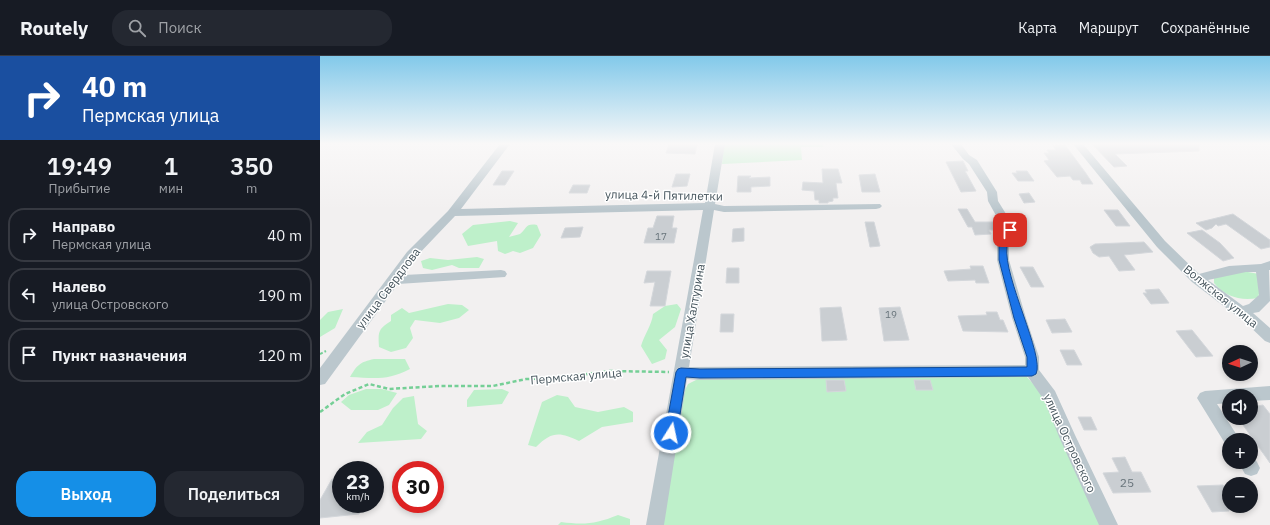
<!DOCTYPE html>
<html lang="ru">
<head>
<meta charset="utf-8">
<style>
	:root { --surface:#171b24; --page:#242831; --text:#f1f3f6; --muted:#9ea1a6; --line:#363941; --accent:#158fe7 }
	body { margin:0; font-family:"IBM Plex Sans",sans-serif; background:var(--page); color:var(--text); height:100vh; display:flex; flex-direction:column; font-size:15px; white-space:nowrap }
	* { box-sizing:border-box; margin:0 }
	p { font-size:13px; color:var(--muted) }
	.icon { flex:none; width:22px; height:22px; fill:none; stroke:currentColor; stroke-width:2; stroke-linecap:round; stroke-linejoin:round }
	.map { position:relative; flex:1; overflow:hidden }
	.drawer { display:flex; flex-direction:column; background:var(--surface); width:320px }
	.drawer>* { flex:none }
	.top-card { background:#1a4fa0; color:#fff; overflow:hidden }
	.needle { width:26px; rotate:266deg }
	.fabs { position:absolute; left:902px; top:289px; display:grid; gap:8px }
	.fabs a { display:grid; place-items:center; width:36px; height:36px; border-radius:50%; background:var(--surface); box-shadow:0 2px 6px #0003; font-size:20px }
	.speed { position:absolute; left:12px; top:405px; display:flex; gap:8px; font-size:20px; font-weight:700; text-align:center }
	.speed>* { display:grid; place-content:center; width:52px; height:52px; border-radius:50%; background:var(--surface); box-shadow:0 2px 6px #0003; line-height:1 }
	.speed small { font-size:10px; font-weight:400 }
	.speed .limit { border:6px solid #d22; background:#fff; color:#111 }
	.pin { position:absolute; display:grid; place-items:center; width:34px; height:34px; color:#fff; margin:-17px; border-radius:8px; box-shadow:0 2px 6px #0006 }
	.me { position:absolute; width:44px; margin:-22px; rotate:10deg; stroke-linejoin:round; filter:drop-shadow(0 0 3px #0008) }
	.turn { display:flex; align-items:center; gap:14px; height:84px; padding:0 16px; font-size:18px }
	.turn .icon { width:52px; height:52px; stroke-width:2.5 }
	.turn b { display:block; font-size:28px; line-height:34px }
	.eta { display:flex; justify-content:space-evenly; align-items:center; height:68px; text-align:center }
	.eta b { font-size:24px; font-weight:600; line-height:28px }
	.cta { display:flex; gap:8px; margin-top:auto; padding:8px 16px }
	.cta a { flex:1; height:46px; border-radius:16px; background:var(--accent); color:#fff; font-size:16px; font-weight:600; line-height:46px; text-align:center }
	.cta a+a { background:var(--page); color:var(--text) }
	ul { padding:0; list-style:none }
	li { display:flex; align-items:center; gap:12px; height:54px; margin:0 8px 6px; padding:0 8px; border:2px solid var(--line); border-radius:16px }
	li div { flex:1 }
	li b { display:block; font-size:15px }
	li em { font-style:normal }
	header { display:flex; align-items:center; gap:24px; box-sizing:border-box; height:56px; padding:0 20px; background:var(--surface); border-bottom:1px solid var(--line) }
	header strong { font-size:19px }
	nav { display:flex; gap:22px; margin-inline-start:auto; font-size:14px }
	.search { width:280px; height:36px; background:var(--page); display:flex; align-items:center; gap:10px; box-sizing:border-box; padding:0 14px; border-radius:16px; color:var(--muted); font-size:15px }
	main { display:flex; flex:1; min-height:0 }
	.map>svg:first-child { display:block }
	.green { fill:#bef0ca }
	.building { fill:#caced2; stroke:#d4d7db }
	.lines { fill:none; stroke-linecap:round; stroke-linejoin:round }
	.path-far1 { stroke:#75cf96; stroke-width:2; stroke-dasharray:3 2; stroke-linecap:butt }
	.path { stroke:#75cf96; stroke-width:2.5; stroke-dasharray:4 2.5; stroke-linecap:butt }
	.minor { fill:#bbc7cd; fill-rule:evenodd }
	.route { fill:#1a73e8; stroke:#114b97 }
	.labels { text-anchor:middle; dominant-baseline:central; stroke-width:3; stroke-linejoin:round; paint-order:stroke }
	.number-label { font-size:10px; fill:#68747b }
	.street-label { font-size:12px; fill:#47565e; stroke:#fff }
	.near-number-label { font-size:12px; fill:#68747b }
</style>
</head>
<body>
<header>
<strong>Routely</strong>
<div class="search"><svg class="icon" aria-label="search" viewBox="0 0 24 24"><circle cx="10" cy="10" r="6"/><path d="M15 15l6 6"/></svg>Поиск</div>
<nav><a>Карта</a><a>Маршрут</a><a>Сохранённые</a></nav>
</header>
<main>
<section class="drawer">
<div class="top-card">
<div class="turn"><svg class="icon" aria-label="right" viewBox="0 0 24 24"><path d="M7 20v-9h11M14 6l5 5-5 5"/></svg><div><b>40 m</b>Пермская улица</div></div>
</div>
<div class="eta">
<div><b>19:49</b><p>Прибытие</p></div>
<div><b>1</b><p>мин</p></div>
<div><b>350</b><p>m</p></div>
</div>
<ul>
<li><svg class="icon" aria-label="right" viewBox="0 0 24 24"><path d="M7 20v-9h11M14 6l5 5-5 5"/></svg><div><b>Направо</b><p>Пермская улица</p></div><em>40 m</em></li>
<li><svg class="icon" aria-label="left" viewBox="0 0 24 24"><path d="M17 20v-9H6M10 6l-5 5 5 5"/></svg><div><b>Налево</b><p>улица Островского</p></div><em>190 m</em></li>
<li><svg class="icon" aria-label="arrive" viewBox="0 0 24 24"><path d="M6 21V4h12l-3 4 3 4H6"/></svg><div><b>Пункт назначения</b></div><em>120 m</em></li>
</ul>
<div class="cta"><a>Выход</a><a>Поделиться</a></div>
</section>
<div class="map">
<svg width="950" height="469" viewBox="0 0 950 469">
	<rect width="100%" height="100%" fill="#f2f0f0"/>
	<path class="green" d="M404 88H502L504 91H481L482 104 402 108Z
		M190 165 198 167 189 181C192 180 197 179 200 178 207 173 205 167 217 169L221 179 213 192 200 197 193 195 185 198 178 195 177 185 148 190 142 178 153 169Z
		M157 201 164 203 159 212H139L132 209 112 214 103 212 101 205 110 202 128 204Z
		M922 215 939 218 942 224 938 242C920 245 906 241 894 227V222Z
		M128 248 142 249 149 254 139 262 120 267 95 264 90 272 93 282 86 292 71 296 59 291C58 276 58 273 71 265V259L82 252 89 257Z
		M357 248 361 253 355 271 339 284 347 294 345 303 332 308 321 290C324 279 332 269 333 258L345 250Z
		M23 253 15 272 0 281V264L8 256Z
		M54 303H85L90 313C67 325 54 322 30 321 37 309 40 306 54 303Z
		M706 320 725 341 784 469H343L364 336 368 328 378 323Z
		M46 333H62L77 337 69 349 58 354H31L21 346 29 339Z
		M182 333 189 336 182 348 147 351V344L154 334Z
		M237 339 248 341 255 351 278 356 304 351 313 356V366L282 371 259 385C240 376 232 375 216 391L208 389 222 346Z
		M94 340 98 368 107 375 101 383 38 387 47 376 62 369 73 352 83 342Z
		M298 459 310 463V469H238L241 466C264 469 276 468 298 459Z"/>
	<path class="building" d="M349 88H377L375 98 346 97Z
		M772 88H879V95L795 98 807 110 794 111Z
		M745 89 765 116 773 128H762L760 124H753L750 120 737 121 724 105 729 104 724 97H729L727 94H736L733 90Z
		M643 105 648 115H645L656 135 641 136 626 106Z
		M502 113H518L522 127H516L518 142H513V145L508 146V147H499V144H495L494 135 482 134 483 126 503 127Z
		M182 115H194L185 129H173Z
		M696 115H707L714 125H698L692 117H697Z
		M356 118H370L367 130 352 131Z
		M555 118 560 136H542L539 119Z
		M418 120H431L429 122 450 121V130L431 131V136H417Z
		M253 129H270L267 137H249Z
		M709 137 715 146 704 147 699 138Z
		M638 153H647L655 166H677L681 174H669L671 178 655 179 652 171H648Z
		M784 154H798L810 170H796Z
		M913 158 950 184V191L941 193 906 168 898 170 896 168 892 172 886 174 876 167Z
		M337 160H354L352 172H357L354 187H324L328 172H333Z
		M545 166H554L560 190 550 191Z
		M263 171 260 181 241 182 245 172Z
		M424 172V185L412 186 413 173Z
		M882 174 900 187 914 202 903 205 867 177Z
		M824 186 833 196 804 199 815 214 799 215 789 200 779 201 773 197 770 191 775 188Z
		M650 210H663L669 227H656L655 224 628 225 624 215 651 213Z
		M700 211H713L724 231H711Z
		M407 212H419V227H406Z
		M327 215H351L345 250H330L335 226 324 227Z
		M839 233 849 247 831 248 823 237H827L825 234Z
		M521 251 527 284 502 285 500 252Z
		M580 251 589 284 564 285 559 252Z
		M666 256H677L680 264H683L688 276 643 275 638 260 667 259Z
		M401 258H414L413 276H400Z
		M745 263 752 276 732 277 726 264Z
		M872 274 893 300 876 301 856 275Z
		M740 294H754L762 309H747Z
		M506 324H524L526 335 507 336Z
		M594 324H610L613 334H596Z
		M943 349 950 358V407L918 362H931V351Z
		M758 361H771L777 374H764Z
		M805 401 812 416H821L831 436 793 437 783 417 799 416 792 402Z
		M12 423H21V451L43 450 39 458 0 462V444Z
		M903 429 909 438V455L892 456 877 430Z"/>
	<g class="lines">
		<path class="path-far1" d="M0 298 6 295"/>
		<path class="path" d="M0 356 25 338 49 328 69 333 121 330H173L206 323 236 322 290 315 349 316"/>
		<path class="minor" d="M180 88H190L141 153 385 147 395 88H405L395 148 404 150 560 148 562 150 560 152 556 153 404 156 394 154 369 311 705 309V301L692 262 677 204V191L684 174 668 145 667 136 649 108 643 103 631 88H641L649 99 657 104 677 136 678 145 696 174 689 191V204L706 262 719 301V314L735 335 755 379 798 469H779L740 383 724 344 708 321 380 324 367 323 344 469H326L383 154 135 160 95 202 84 219 181 214 185 215 187 218 185 221 78 228 5 328 0 329V312L87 196 128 155Z
			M753 88H763L845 185 879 218 909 210 941 208 950 205V214H949L950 245 939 256 933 257 950 272V287L945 285 926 267 872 226 837 191ZM926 216H936L939 239 929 248 923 250 888 224Z
			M950 330V344L931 345V340H909V347L897 348 920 384H909V391L906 389 877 342 880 337 885 335Z
			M931 399 937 406 940 412 937 418 931 420 925 418 918 406H931Z"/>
	</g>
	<linearGradient id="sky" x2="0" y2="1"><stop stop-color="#82c9ea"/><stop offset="0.57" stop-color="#f9f8f8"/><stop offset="1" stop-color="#f9f8f8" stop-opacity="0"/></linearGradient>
	<rect width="950" height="154" fill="url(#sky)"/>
	<path class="route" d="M690 172 694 174C692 180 688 186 687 191 683 221 725 300 716 318L712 320 380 322 366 321 357 377 355 381 351 382 347 381 345 377 356 316 358 313 361 312 380 313 707 311V301L694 262 679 204V191L686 174Z"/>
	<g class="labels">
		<g class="number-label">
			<text x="341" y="180">17</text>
			<text x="571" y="258">19</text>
		</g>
		<g class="street-label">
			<text transform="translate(344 139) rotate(1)">улица 4-й Пятилетки</text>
			<text transform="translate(68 232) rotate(-53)">улица Свердлова</text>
			<text transform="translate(901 240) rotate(39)">Волжская улица</text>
			<text transform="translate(372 255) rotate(-80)">улица Халтурина</text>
			<text transform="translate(256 320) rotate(-5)">Пермская улица</text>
			<text transform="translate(750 387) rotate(65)">улица Островского</text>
		</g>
		<g class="near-number-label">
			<text x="807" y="426">25</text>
		</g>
	</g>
</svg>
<div class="fabs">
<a><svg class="needle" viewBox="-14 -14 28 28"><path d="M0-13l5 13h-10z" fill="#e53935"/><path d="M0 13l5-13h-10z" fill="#9ea1a6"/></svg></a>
<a><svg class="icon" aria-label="sound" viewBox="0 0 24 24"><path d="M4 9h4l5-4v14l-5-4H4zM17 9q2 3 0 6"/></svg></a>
<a>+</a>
<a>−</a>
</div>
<div class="speed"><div>23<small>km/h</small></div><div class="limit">30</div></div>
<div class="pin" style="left:690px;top:174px;background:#d93025"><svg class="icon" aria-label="arrive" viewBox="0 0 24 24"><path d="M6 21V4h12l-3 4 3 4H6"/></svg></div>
<svg class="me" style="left:351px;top:377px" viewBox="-20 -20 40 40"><circle r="17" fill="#1a73e8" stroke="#fff" stroke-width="3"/><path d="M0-11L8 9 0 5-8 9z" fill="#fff"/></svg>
</div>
</main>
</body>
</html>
